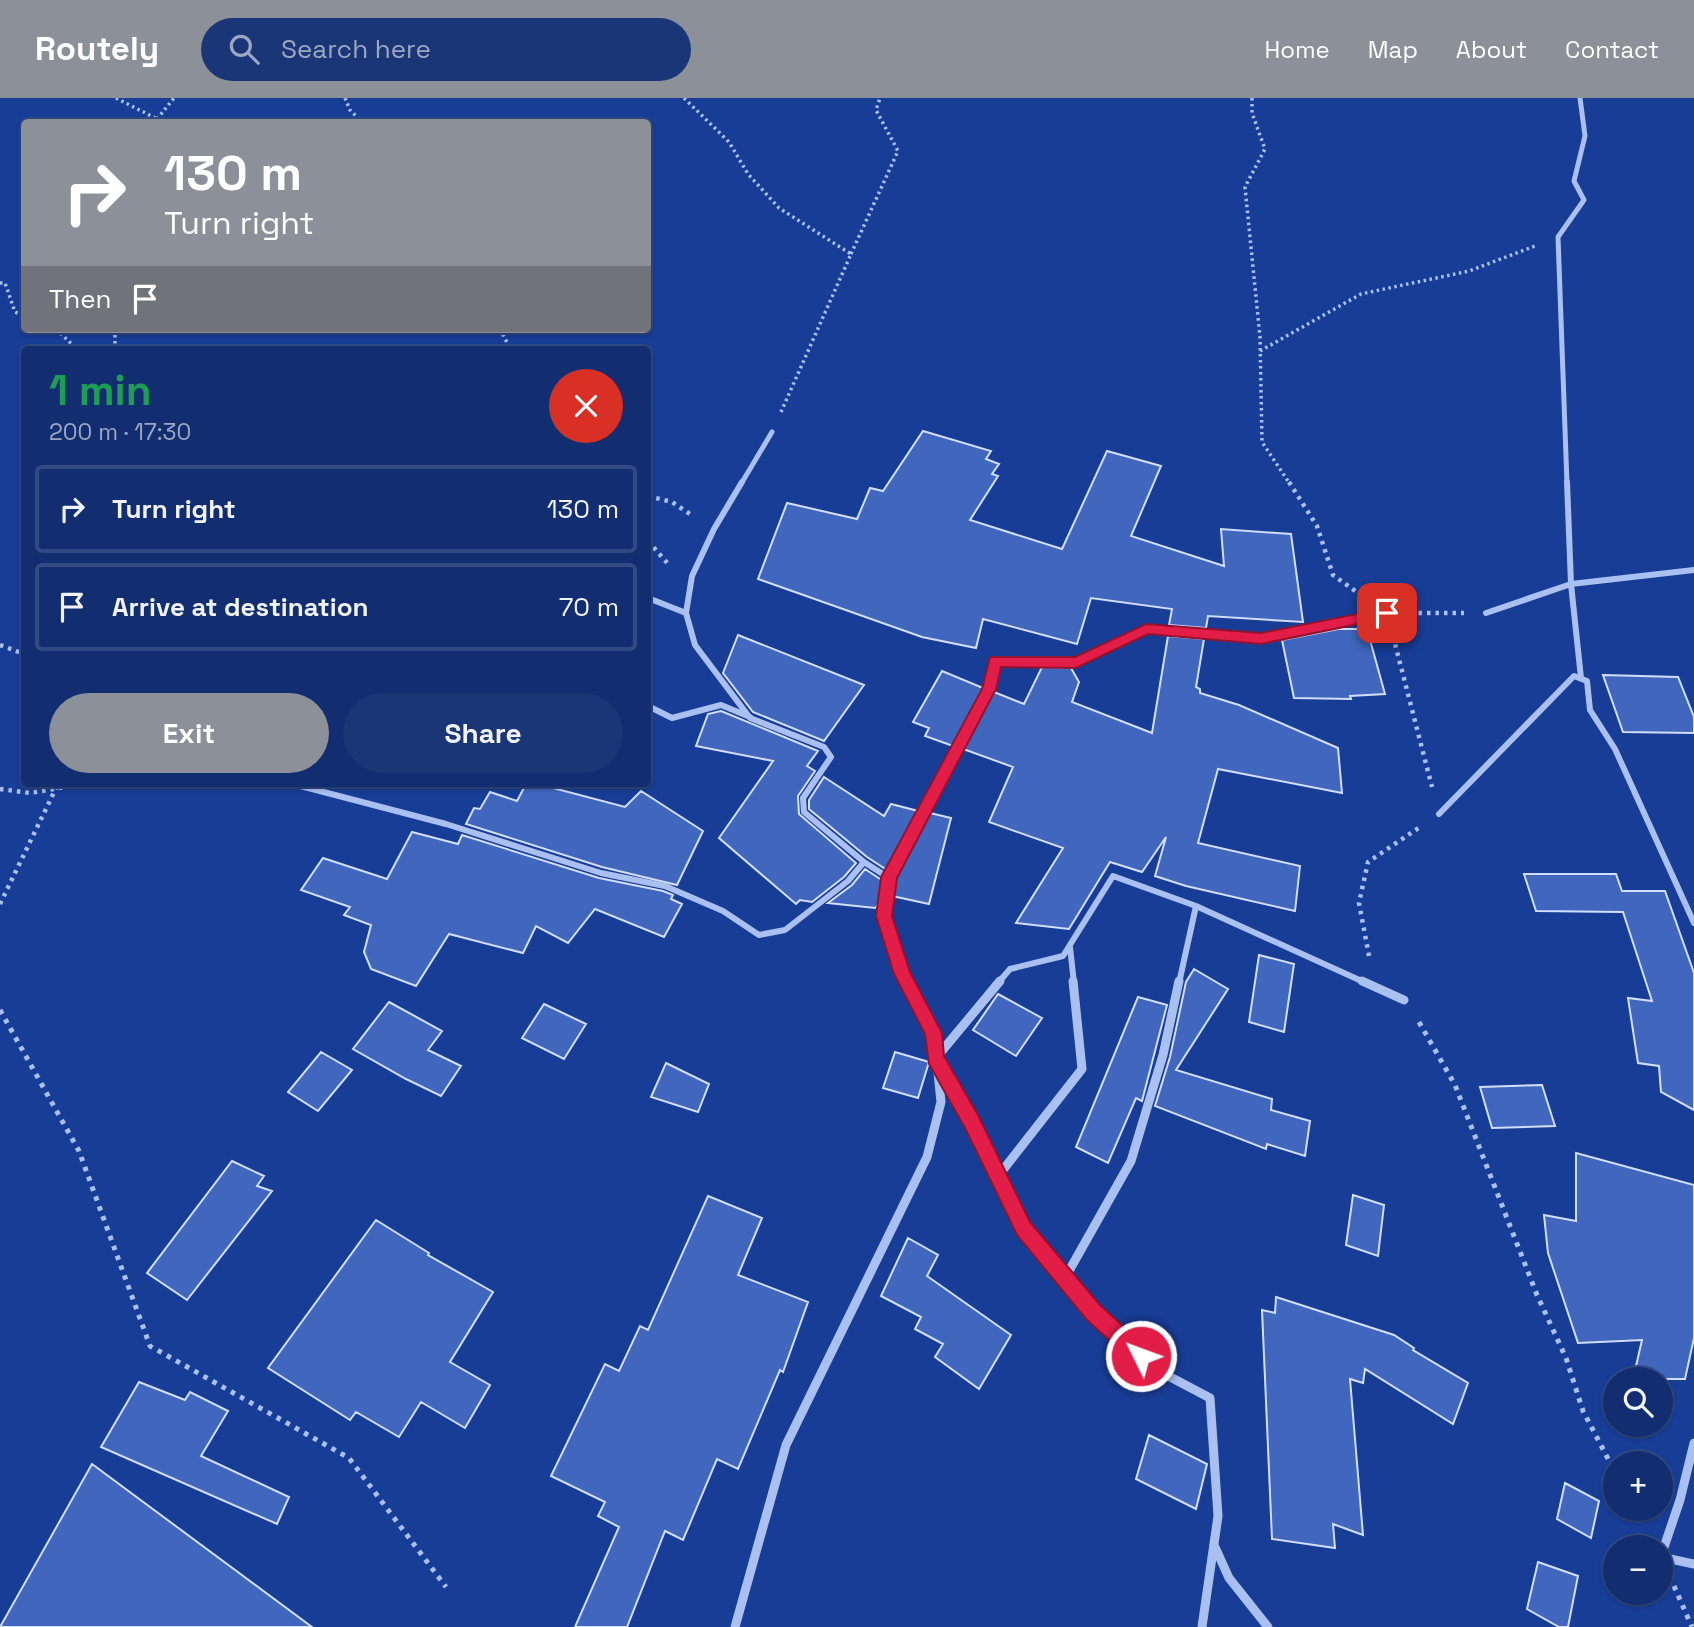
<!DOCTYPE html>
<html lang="en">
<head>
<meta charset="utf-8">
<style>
	:root { --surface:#122e71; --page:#1b3676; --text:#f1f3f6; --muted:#9ca8c3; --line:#314a84; --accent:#8c9099 }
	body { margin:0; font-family:"Space Grotesk",sans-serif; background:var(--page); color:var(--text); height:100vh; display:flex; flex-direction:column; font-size:26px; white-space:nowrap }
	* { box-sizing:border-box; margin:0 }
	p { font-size:23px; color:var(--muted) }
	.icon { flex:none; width:38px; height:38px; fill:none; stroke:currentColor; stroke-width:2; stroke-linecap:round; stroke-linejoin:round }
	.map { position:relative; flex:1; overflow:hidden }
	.side { position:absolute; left:21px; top:248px; width:630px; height:441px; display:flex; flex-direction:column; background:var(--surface); border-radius:7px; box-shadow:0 2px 5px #0004,0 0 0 2px var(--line) }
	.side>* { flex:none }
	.banner { position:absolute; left:21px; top:21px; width:630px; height:214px; border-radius:7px; box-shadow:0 2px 5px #0004,0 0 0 2px var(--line); background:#8c9099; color:#fff; overflow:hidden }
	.fabs { position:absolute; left:1603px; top:1269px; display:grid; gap:14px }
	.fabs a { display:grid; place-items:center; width:70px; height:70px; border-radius:50%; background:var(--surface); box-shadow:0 2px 5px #0004,0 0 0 2px var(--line); font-size:35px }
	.pin { position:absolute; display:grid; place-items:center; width:60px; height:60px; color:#fff; margin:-30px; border-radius:14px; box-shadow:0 4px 10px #0006 }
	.me { position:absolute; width:77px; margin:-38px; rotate:312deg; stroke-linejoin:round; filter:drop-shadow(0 0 5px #0008) }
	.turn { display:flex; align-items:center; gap:24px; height:147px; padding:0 28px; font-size:32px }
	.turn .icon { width:91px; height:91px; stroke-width:2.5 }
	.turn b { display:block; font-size:49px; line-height:60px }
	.then { display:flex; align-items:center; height:66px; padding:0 28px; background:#0003; gap:14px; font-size:26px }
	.round { display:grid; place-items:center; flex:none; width:74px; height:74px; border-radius:37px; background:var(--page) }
	.headline { display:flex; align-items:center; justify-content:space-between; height:119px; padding:0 28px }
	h1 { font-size:42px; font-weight:700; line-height:52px; color:#1e9e55 }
	.primary-button { display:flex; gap:14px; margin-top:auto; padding:14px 28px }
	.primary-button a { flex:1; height:80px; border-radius:42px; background:var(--accent); color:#fff; font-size:28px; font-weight:700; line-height:80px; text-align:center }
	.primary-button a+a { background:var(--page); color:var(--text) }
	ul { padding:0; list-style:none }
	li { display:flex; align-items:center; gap:21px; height:88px; margin:0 14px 10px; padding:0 14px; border:4px solid var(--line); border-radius:7px }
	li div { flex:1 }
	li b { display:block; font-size:26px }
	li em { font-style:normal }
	header { display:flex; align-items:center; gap:42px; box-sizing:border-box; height:98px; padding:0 35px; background:var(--accent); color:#fff }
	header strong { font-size:33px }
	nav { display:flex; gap:38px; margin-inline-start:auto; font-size:24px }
	.search { width:490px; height:63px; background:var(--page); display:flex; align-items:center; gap:18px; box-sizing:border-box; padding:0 24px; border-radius:38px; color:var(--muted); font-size:26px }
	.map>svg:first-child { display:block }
	.building { fill:#4066be; stroke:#d2dffc; stroke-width:2 }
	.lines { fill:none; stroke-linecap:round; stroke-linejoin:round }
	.path-far2 { stroke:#aac0f1; stroke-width:3.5; stroke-dasharray:2.5 3.5; stroke-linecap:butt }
	.path-far1 { stroke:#aac0f1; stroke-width:4.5; stroke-dasharray:3.5 5; stroke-linecap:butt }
	.path { stroke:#aac0f1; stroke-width:5; stroke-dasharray:4.5 6; stroke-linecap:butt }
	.minor-far2 { stroke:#aac0f1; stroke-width:5 }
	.minor-far1 { stroke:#aac0f1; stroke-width:6 }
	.minor { stroke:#aac0f1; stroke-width:9 }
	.route { fill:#e11d48; stroke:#92132f; stroke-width:2 }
</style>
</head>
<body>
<header>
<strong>Routely</strong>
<div class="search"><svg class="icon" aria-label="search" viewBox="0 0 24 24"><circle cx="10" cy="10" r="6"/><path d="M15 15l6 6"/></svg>Search here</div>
<nav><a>Home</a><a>Map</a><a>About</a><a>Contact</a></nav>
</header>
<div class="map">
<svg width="1694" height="1529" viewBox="0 0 1694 1529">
	<rect width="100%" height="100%" fill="#183d97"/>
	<path class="building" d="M923 333 991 353 986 361 999 366 992 376 998 378 970 422 1062 451 1107 353 1161 368 1131 438 1224 468 1221 431 1291 436 1303 524 1208 518 1206 530 1169 527 1172 511 1091 500 1077 546 983 521 976 550 922 539 758 481 787 405 857 421 870 390 883 393Z
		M1338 531H1367L1385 596 1350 598 1351 601 1294 600 1282 542Z
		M738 537 864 587 824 643 753 614 723 575Z
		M1168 538 1204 541 1196 589 1200 591V595L1239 607 1338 650 1342 695 1218 671 1198 745 1300 768 1295 813 1186 788 1155 778 1166 739 1142 774 1110 764 1069 831 1016 825 1063 750 989 724 1013 669 963 651 994 594 1024 606 1042 569 1071 570 1079 584 1072 604 1152 635Z
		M942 573 983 590 953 648 925 638 929 630 913 624Z
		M1603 577 1678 579 1694 619V635L1623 634Z
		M721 613 818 653 807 668 815 673 798 698 799 716 856 765 844 779 812 804 800 802 796 806 719 740 773 663 696 648 708 616Z
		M824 679 884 718 891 706 918 713 887 772 867 759 809 711V702Z
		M526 686H538L625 709 641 693 703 733 677 787 602 769 466 726 474 710 480 711 490 694 517 703Z
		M930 715 951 720 929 806 892 798 895 782Z
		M412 734 458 746 462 737 599 780 663 793 673 797 671 801 682 806 664 839 595 811 568 845 536 828 523 855 449 836 416 888 371 871 364 854 371 827 344 817 350 809 301 792 323 760 387 781Z
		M865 771 883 783 880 805 875 810 828 805 852 787Z
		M1524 776H1616L1622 793H1665L1694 875V1012L1661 994 1659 968 1638 965 1628 900 1652 903 1623 814 1536 813Z
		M1259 857 1294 866 1284 934 1249 924Z
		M1194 871 1228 891 1176 972 1272 1001 1271 1012 1310 1023 1305 1058 1267 1046 1266 1051 1155 1008 1170 959 1186 884Z
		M998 896 1042 920 1016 958 973 932Z
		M1138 899 1167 907 1142 1003 1136 1000 1108 1065 1076 1049Z
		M389 904 442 933 428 952 461 968 441 998 406 981 353 951Z
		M544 906 586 926 564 961 522 940Z
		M321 954 352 972 318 1013 288 994Z
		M895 954 929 964 918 1000 883 990Z
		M666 965 709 986 698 1014 651 999Z
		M1542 987 1555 1028 1492 1030 1480 989Z
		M1576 1055 1694 1087V1240L1685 1281H1633L1642 1242 1578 1245 1548 1155 1544 1117 1576 1123Z
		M232 1063 264 1078 257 1088 272 1093 187 1202 147 1175Z
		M1353 1097 1384 1107 1378 1158 1346 1147Z
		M708 1098 762 1120 738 1177 808 1204 783 1274 780 1272 738 1371 717 1361 683 1442 665 1433 627 1529H575L619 1429 598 1418 605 1404 551 1378 605 1266 619 1273 640 1228 648 1232Z
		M376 1122 429 1155 428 1157 493 1194 450 1264 490 1287 465 1330 421 1304 399 1339 356 1314 350 1322 268 1270Z
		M908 1140 938 1157 927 1178 1011 1237 979 1291 935 1259 943 1246 915 1231 921 1219 881 1198Z
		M1276 1199 1394 1237 1414 1250 1413 1252 1468 1285 1453 1326 1365 1271 1363 1285 1350 1281 1363 1437 1333 1426 1335 1450 1272 1441 1262 1212 1275 1215Z
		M139 1284 185 1302 190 1294 228 1313 201 1358 289 1399 277 1426 101 1349Z
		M1149 1337 1207 1366 1196 1411 1136 1381Z
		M92 1366 312 1529H0Z
		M1565 1385 1599 1403 1591 1440 1557 1421Z
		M1538 1464 1578 1478 1568 1529H1559L1527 1511Z"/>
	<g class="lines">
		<path class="path-far2" d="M116 0 157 21 155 24
			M345 0 350 12 362 24
			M684 0 729 44 748 76 779 110 851 156 781 314
			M1252 0V15L1265 51 1245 89 1260 239 1262 344 1290 386
			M157 21 174 0
			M851 156 898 53 876 12 880 0
			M0 185H5L15 214 24 218
			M56 231 78 252
			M115 231V252
			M500 231 511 252
			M1260 253 1361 196 1469 173 1535 148"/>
		<path class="path-far1" d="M1289 384 1317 428 1333 477 1358 495
			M648 398 672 404 693 418
			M648 443 670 468
			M1410 515H1464
			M1393 538 1432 689
			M0 547 24 556
			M0 691 30 695 83 686
			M0 806 58 686
			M1369 858 1359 805 1368 764 1420 729"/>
		<path class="path" d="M0 912 79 1053 150 1248 349 1360 446 1489
			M1419 924 1455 987 1537 1197 1566 1260 1583 1313 1615 1374
			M1635 1410 1643 1427
			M1674 1488 1692 1529"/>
		<path class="minor-far2" d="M741 386 772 334
			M1567 386 1558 139 1584 102 1574 83 1585 38 1580 0"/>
		<path class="minor-far1" d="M742 384 714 431 692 478 686 515 695 547 750 620 824 649 831 659 803 700 804 714 864 764
			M1567 384 1571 486 1581 580
			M648 500 686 515
			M1486 515 1571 486 1694 472
			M648 608 672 620 721 607 750 619
			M293 686 446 726 601 775 665 788 723 813 759 837 785 832 848 783 864 764 889 780
			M1439 716 1574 578 1587 583 1590 612 1615 651 1694 825
			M1196 808 1366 885
			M1070 849 1074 885
			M907 885 884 818 889 780 989 591 996 563 1076 564 1146 531 1261 540 1387 515
			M998 885 1010 871 1063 858 1113 778 1196 808 1179 885"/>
		<path class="minor" d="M1362 883 1404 902
			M936 960 1000 883
			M938 964 972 1024 1024 1130 1093 1214 1157 1272 1210 1300 1218 1418 1202 1529
			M999 1077 1082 971 1073 883
			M1065 1180 1131 1063 1163 957 1179 883
			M1215 1449 1229 1480 1268 1529
			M1661 1458 1680 1402 1694 1345
			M1661 1459 1694 1466
			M735 1529 786 1347 927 1059 941 1004 934 935 906 883"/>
	</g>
	<path class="route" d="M1387 510 1394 515 1392 519 1261 546 1148 536 1076 570 1001 569 996 591 897 780 892 818 910 874 942 935 944 958 978 1017 1030 1124 1100 1207 1148 1251 1151 1258 1148 1265 1141 1268 1134 1265 1086 1221 1017 1137 965 1030 929 966 925 936 894 876 876 818 881 779 982 591 990 559H1075L1146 526 1261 535Z"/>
</svg>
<div class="fabs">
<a><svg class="icon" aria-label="search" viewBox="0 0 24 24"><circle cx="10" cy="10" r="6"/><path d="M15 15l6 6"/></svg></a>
<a>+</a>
<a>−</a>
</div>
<div class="pin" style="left:1387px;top:515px;background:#d93025"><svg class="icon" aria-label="arrive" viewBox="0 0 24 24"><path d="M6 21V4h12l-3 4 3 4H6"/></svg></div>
<svg class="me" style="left:1141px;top:1258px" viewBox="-20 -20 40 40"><circle r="17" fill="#e11d48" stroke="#fff" stroke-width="3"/><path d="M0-11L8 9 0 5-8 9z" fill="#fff"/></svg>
<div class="banner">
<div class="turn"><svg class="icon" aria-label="right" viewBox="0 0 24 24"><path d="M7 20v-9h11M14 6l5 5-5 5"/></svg><div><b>130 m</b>Turn right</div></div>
<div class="then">Then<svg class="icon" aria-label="arrive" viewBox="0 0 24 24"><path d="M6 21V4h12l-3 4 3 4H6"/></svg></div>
</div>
<section class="side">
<div class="headline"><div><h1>1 min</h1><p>200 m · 17:30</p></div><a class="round" style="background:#d93025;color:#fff"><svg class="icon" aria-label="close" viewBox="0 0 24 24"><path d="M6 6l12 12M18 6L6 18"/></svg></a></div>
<ul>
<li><svg class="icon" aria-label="right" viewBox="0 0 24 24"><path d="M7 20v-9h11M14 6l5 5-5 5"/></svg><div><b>Turn right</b></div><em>130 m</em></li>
<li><svg class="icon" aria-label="arrive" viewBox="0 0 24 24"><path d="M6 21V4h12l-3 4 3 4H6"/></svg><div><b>Arrive at destination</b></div><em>70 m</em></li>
</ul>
<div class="primary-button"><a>Exit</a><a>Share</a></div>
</section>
</div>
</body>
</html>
